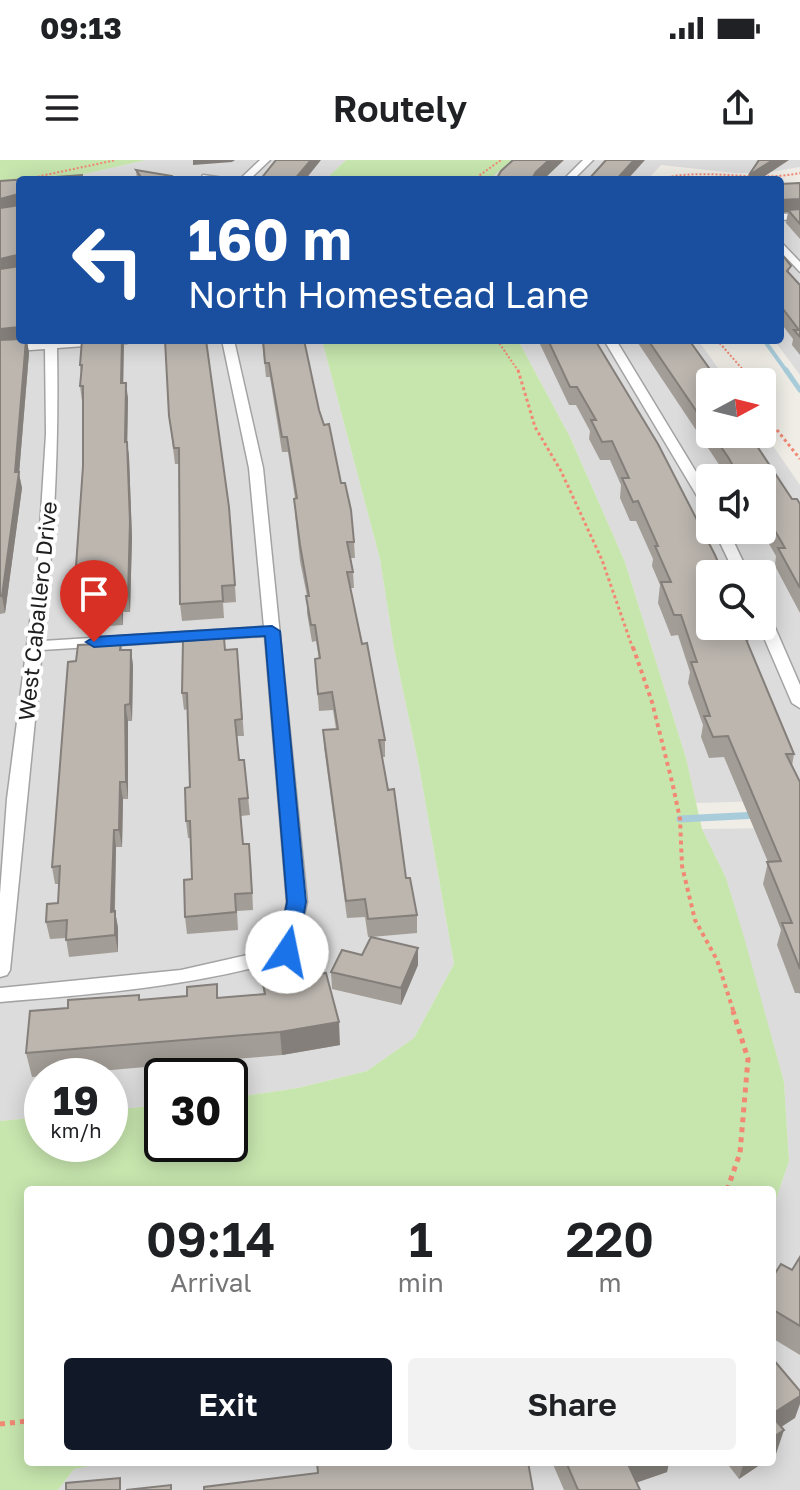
<!DOCTYPE html>
<html lang="en">
<head>
<meta charset="utf-8">
<style>
	:root { --surface:#fff; --page:#f2f2f2; --text:#202124; --muted:#757577; --accent:#111827 }
	body { margin:0; font-family:"Golos Text",sans-serif; background:var(--page); color:var(--text); height:100vh; display:flex; flex-direction:column; font-size:30px; white-space:nowrap }
	* { box-sizing:border-box; margin:0 }
	p { font-size:26px; color:var(--muted) }
	.icon { flex:none; width:44px; height:44px; fill:none; stroke:currentColor; stroke-width:2; stroke-linecap:round; stroke-linejoin:round }
	.map { position:relative; flex:1; overflow:hidden }
	.side { position:absolute; left:24px; top:1026px; width:752px; height:280px; display:flex; flex-direction:column; background:var(--surface); border-radius:8px; box-shadow:0 4px 20px #0003 }
	.side>* { flex:none }
	.guide { position:absolute; left:16px; top:16px; width:768px; height:168px; border-radius:8px; box-shadow:0 4px 20px #0003; background:#1a4fa0; color:#fff; overflow:hidden }
	.needle { width:52px; rotate:83deg }
	.buttons { position:absolute; left:696px; top:208px; display:grid; gap:16px }
	.buttons a { display:grid; place-items:center; width:80px; height:80px; border-radius:8px; background:var(--surface); box-shadow:0 4px 20px #0003; font-size:40px }
	.speed { position:absolute; left:24px; top:898px; display:flex; gap:16px; font-size:40px; font-weight:700; text-align:center }
	.speed>* { display:grid; place-content:center; width:104px; height:104px; border-radius:50%; background:var(--surface); box-shadow:0 4px 20px #0003; line-height:1 }
	.speed small { font-size:20px; font-weight:400 }
	.speed .limit { border:4px solid #111; border-radius:12px; background:#fff; color:#111 }
	.pin { position:absolute; display:grid; place-items:center; width:68px; height:68px; color:#fff; margin:-82px -34px; border-radius:50% 50% 50% 0; rotate:-45deg; box-shadow:0 0 8px #0007 }
	.pin .icon { rotate:45deg }
	.me { position:absolute; width:88px; margin:-44px; rotate:11deg; stroke-linejoin:round; filter:drop-shadow(0 0 6px #0008) }
	.turn { display:flex; align-items:center; gap:28px; height:168px; padding:0 40px; font-size:36px }
	.turn .icon { width:104px; height:104px; stroke-width:2.5 }
	.turn b { display:block; font-size:56px; line-height:68px }
	.eta { display:flex; justify-content:space-evenly; align-items:center; height:136px; text-align:center }
	.eta b { font-size:48px; font-weight:600; line-height:56px }
	.action { display:flex; gap:16px; margin-top:auto; padding:16px 40px }
	.action a { flex:1; height:92px; border-radius:8px; background:var(--accent); color:#fff; font-size:32px; font-weight:600; line-height:92px; text-align:center }
	.action a+a { background:var(--page); color:var(--text) }
	.status { display:flex; justify-content:space-between; align-items:center; height:56px; padding:0 40px; background:var(--surface); direction:ltr }
	.status svg { height:22px; fill:currentColor }
	header { display:flex; justify-content:space-between; align-items:center; height:104px; padding:0 40px; background:var(--surface); font-size:36px; font-weight:600 }
	.map>svg:first-child { display:block }
	.residential { fill:#dddcdc; fill-rule:evenodd }
	.grass { fill:#c7e6ae }
	.lines { fill:none; stroke-linecap:round; stroke-linejoin:round }
	.stream-far2 { stroke:#a9ccda; stroke-width:4 }
	.stream-far1 { stroke:#a9ccda; stroke-width:5 }
	.stream { stroke:#a9ccda; stroke-width:7 }
	.minor-casing { stroke:#a3a3a3; stroke-width:3 }
	.path-far3 { stroke:#f28874; stroke-width:2; stroke-dasharray:2 2; stroke-linecap:butt }
	.path-far2 { stroke:#f28874; stroke-width:3; stroke-dasharray:3 3; stroke-linecap:butt }
	.path-far1 { stroke:#f28874; stroke-width:4; stroke-dasharray:4 4; stroke-linecap:butt }
	.path { stroke:#f28874; stroke-width:5; stroke-dasharray:5 5; stroke-linecap:butt }
	.minor { fill:#fff; fill-rule:evenodd }
	.wall { fill:#a29d96 }
	.shaded-wall { fill:#847f7a }
	.building { fill:#bcb6af; stroke:#847f7a; stroke-width:2 }
	.route { fill:#1a73e8; stroke:#114b97; stroke-width:2 }
	.labels { text-anchor:middle; dominant-baseline:central; stroke-width:8; stroke-linejoin:round; paint-order:stroke }
	.street-label { font-size:22px; fill:#1f1f1f; stroke:#fff }
</style>
</head>
<body>
<div class="status"><b>09:13</b><svg viewBox="0 0 49 12"><path d="M0 12V9h3v3zM5 12V6h3v6zM10 12V3h3v9zM15 12V0h3v12zM26 1h20v11H26zM47 4h2v5h-2z"/></svg></div>
<header><svg class="icon" aria-label="menu" viewBox="0 0 24 24"><path d="M4 6h16M4 12h16M4 18h16"/></svg>Routely<svg class="icon" aria-label="share" viewBox="0 0 24 24"><path d="M12 15V3M7 8l5-5 5 5M5 13v7h14v-7"/></svg></header>
<div class="map">
<svg width="800" height="1330" viewBox="0 0 800 1330">
	<rect width="100%" height="100%" fill="#efede6"/>
	<path class="residential" d="M146 0H346L325 20H58Z
		M512 0H800V7L765 13H735L661 5 647 20H489Z
		M0 29 20 180H322L380 399 394 488 419 606 454 804 414 878 367 911 298 928 230 938V916H162V945L110 950V916H42V957L0 961Z
		M800 29V215L774 180H780V30Z
		M518 180H698L728 222H710V274H762V270L800 325V640L696 643 686 598 625 402 570 277ZM710 318H762V370H710ZM710 414H762V466H710Z
		M800 668V1330H58L74 1309 108 1302H772V1051L789 1001 784 922 726 718 702 669Z"/>
	<path class="grass" d="M0 0H146L58 20H20L0 29Z
		M346 0H512L489 20H325Z
		M322 180H518L570 277 625 402 686 598 702 669 726 718 744 777 784 922 789 1001 772 1051V1030H28V1302H108L74 1309 58 1330H0V961L42 957V984H110V950L162 945V984H230V938L298 928 367 911 414 878 454 804 419 606 394 488 380 399Z"/>
	<g class="lines">
		<path class="stream-far2" d="M764 180 787 212"/>
		<path class="stream-far1" d="M786 210 800 230"/>
		<path class="stream" d="M680 659 758 655"/>
		<defs>
			<path id="minor" d="M260 0H270L249 20H239Z
				M583 0H593L573 20H563Z
				M203 15 238 20H200Z
				M800 53V59L780 60V54Z
				M780 81 800 102V112L780 91Z
				M78 180H133L127 183 57 188C59 287 54 383 43 481L264 467 249 308 222 180H234L263 308 307 742 294 797C197 826 100 834 0 842V828L181 810 278 788 287 742 265 476 42 490 10 810 7 815 0 817V734L7 639 38 400 46 274 45 189 0 192V186Z
				M604 180H616L710 335V350L703 346Z
				M714 370H728L749 414H735Z
				M762 451 770 456 800 525V548L792 543 759 466H762Z"/>
		</defs>
		<use href="#minor" class="minor-casing"/>
		<path class="path-far3" d="M22 20 116 0
			M473 20 501 0
			M656 20C704 6 752 23 800 13
			M497 180 519 212
			M717 180 745 212"/>
		<path class="path-far2" d="M518 210 535 267 561 311 602 400 633 489
			M744 210 749 222
			M762 251 800 299"/>
		<path class="path-far1" d="M633 487 652 542 673 626 680 659 682 706 695 760 717 800 734 853"/>
		<path class="path" d="M727 1030 740 993 748 899 733 851
			M0 1264 28 1261"/>
		<use href="#minor" class="minor"/>
	</g>
	<path class="wall" d="M136 10 172 16V20H137Z
		M82 15 83 18 20 20V180H30L27 181 29 193 19 314 22 328 5 453 0 454V21Z
		M800 23V79L786 63 788 52 780 53Z
		M780 92 790 114 800 125V195L792 185 793 179 780 162Z
		M82 180H123V223L128 238 127 282 129 297 132 378 130 452H123V465L79 468 74 435 83 306V241H82L80 226 81 216 80 205Z
		M262 180 319 250 354 382 355 398H351L353 412 354 428H350L385 580V597H382L406 718 417 755V773L371 777 418 805 401 845 332 829 331 812 362 795 371 777H368L365 757 347 758 324 587 323 570 336 569 333 550 319 551 315 499H319L316 481 312 482 307 453V436L300 401 295 354V338L288 292H282L270 217H266Z
		M538 180H595L749 476 748 484 794 594 792 606 800 622V834L799 833H795L777 785 781 770 763 724 768 702 724 597 709 598 701 577 703 565 688 523 690 512 678 475 671 476 658 443 660 425 652 406 653 399 636 361H630L620 338 621 325 610 300H600L589 279 590 271 576 245H569Z
		M636 180H689L710 222V274H749L792 339 800 344V453L775 406 776 396 761 370 762 318H728Z
		M169 256 231 363 236 442 223 443 224 458 182 461 180 444 179 304H175Z
		M121 483 122 490H131L133 506 132 561H128V639H123L122 687H116L115 751 118 768V792L69 797 66 778 50 779 46 762 58 743 59 724H55L52 707 76 501Z
		M237 489 244 576H236L239 600H244L250 655 241 656 243 684 251 701 253 750 237 751 238 770 187 774 185 757 192 719 191 678H188L186 661 190 627 188 549 184 550 182 533 225 490Z
		M263 824 340 885 282 895 32 917 26 893 140 840 218 838 264 834Z
		M800 1097V1195L772 1178V1118L792 1110Z
		M552 1302H669L667 1312 636 1323 640 1330H564Z
		M726 1302H764L739 1319Z"/>
	<path class="shaded-wall" d="M193 0H235L232 2 193 5Z
		M311 0H321L305 20H294Z
		M549 0H564L543 20H531L536 12Z
		M634 0H645L627 20H616Z
		M773 0H789L759 20H749V15Z
		M18 34 20 47 0 52V39Z
		M800 39V51L788 50V52L780 53V40Z
		M17 95 20 109 0 113V99Z
		M20 167V180H30L27 181 29 193 19 314 22 328 5 453 2 436 15 312 0 184V169Z
		M122 180H123L124 186 123 238 121 223Z
		M126 223 128 238 127 297 125 282Z
		M127 282 129 297 132 378 130 452 128 436Z
		M121 436 123 452V465L121 449Z
		M131 490 133 506 132 561 130 544Z
		M125 545 128 561V639L126 622Z
		M120 622 123 639 122 687 119 670Z
		M114 670 116 687 114 769 111 752Z
		M115 751 118 768V792L115 775Z
		M418 788V805L401 845V828Z
		M339 862 340 885 282 895 280 872Z
		M800 1236V1244L795 1258 772 1273V1254Z
		M784 1270 776 1294 772 1297V1278Z
		M633 1302H669L667 1312 623 1327 628 1304Z
		M744 1302H764L739 1319Z"/>
	<path class="building" d="M276 0H311L294 20H260Z
		M513 0H549L536 12 531 20H496L501 11Z
		M606 0H634L616 20H588Z
		M759 0H773L749 15Z
		M136 10 172 16 171 20H143Z
		M82 15V18L91 20H20V36L18 34 0 39V21Z
		M800 23V39L780 40V24Z
		M20 45V98L17 95 0 99V48Z
		M800 49V64L788 50Z
		M780 92 791 106 787 111 800 125V177L794 170H799L780 145Z
		M20 106V167L0 169V109Z
		M20 179V180H26L15 312H19L2 436H0V180Z
		M82 180H122L121 223H126L125 282H127L130 362 128 436H121V449L77 452 78 435H74L83 306V226H80L82 205H80Z
		M165 180H206L229 347 235 425 222 426 223 441 180 444 179 288H174L169 256Z
		M263 180H304L319 250 324 265 329 264 341 323H345L351 350 354 382H347L353 412H347L362 484 367 483 385 580H379L388 630 394 629 406 718H410L417 755 368 759 365 739 346 741 323 570 338 569 332 532 318 534 315 499 320 498 315 465H311L306 436H309L300 385 294 339 297 338 287 277H282L269 203H265Z
		M548 180H595L658 284 715 395 723 414H710V466H745L749 476 745 477 794 594H786L800 622V809L782 763H792L767 702 781 701 728 576 713 577 704 556H710L691 502H697L681 455H674L661 422H671L655 386H658L638 341 633 342 622 318H629L612 281 602 282 591 260H596L577 227H570Z
		M648 180H689L719 222H710V271Z
		M712 274H749L792 339H797L800 344V428L778 388H785L764 352H762V318H740L728 297Z
		M224 478 225 490 237 489 242 559 235 560 239 600H244L248 638 239 639 243 684H249L252 733 235 734 236 752 185 757 184 720 192 719 190 661H186L185 628 190 627 187 533H182L183 481Z
		M121 483 120 490H131L130 544 125 545 126 622H120L119 670H114L111 752 115 751V775L66 780 67 760 46 762 47 744 58 743 60 706 52 707 68 502 76 501 78 485Z
		M371 777 418 788 401 828 331 812 342 790 362 795Z
		M326 813 339 862 280 872 26 893 30 851 68 848V840L139 835V840L187 836V827L217 824V838L265 834 263 824Z
		M800 1097V1166L772 1149V1118L781 1104 792 1110Z
		M772 1198 800 1231V1236L772 1254Z
		M772 1256 784 1270 772 1278Z
		M317 1302H528L533 1330H204V1327L318 1313Z
		M566 1302H633L628 1304 640 1330H578Z
		M120 1318V1330H66V1323Z
		M171 1325V1330H126Z"/>
	<path class="route" d="M272 466 280 471 306 742 297 792 294 797H280L277 792 287 742 265 476 94 487 86 482 94 477Z"/>
	<g class="labels">
		<g class="street-label">
			<text transform="translate(37 451) rotate(-84)">West Caballero Drive</text>
		</g>
	</g>
</svg>
<div class="buttons">
<a><svg class="needle" viewBox="-14 -14 28 28"><path d="M0-13l5 13h-10z" fill="#e53935"/><path d="M0 13l5-13h-10z" fill="#757577"/></svg></a>
<a><svg class="icon" aria-label="sound" viewBox="0 0 24 24"><path d="M4 9h4l5-4v14l-5-4H4zM17 9q2 3 0 6"/></svg></a>
<a><svg class="icon" aria-label="search" viewBox="0 0 24 24"><circle cx="10" cy="10" r="6"/><path d="M15 15l6 6"/></svg></a>
</div>
<div class="speed"><div>19<small>km/h</small></div><div class="limit">30</div></div>
<div class="pin" style="left:94px;top:482px;background:#d93025"><svg class="icon" aria-label="arrive" viewBox="0 0 24 24"><path d="M6 21V4h12l-3 4 3 4H6"/></svg></div>
<svg class="me" style="left:287px;top:792px" viewBox="-20 -20 40 40"><circle r="19" fill="#fff"/><path d="M0-13L10 11 0 6-10 11z" fill="#1a73e8"/></svg>
<div class="guide">
<div class="turn"><svg class="icon" aria-label="left" viewBox="0 0 24 24"><path d="M17 20v-9H6M10 6l-5 5 5 5"/></svg><div><b>160 m</b>North Homestead Lane</div></div>
</div>
<section class="side">
<div class="eta">
<div><b>09:14</b><p>Arrival</p></div>
<div><b>1</b><p>min</p></div>
<div><b>220</b><p>m</p></div>
</div>
<div class="action"><a>Exit</a><a>Share</a></div>
</section>
</div>
</body>
</html>
